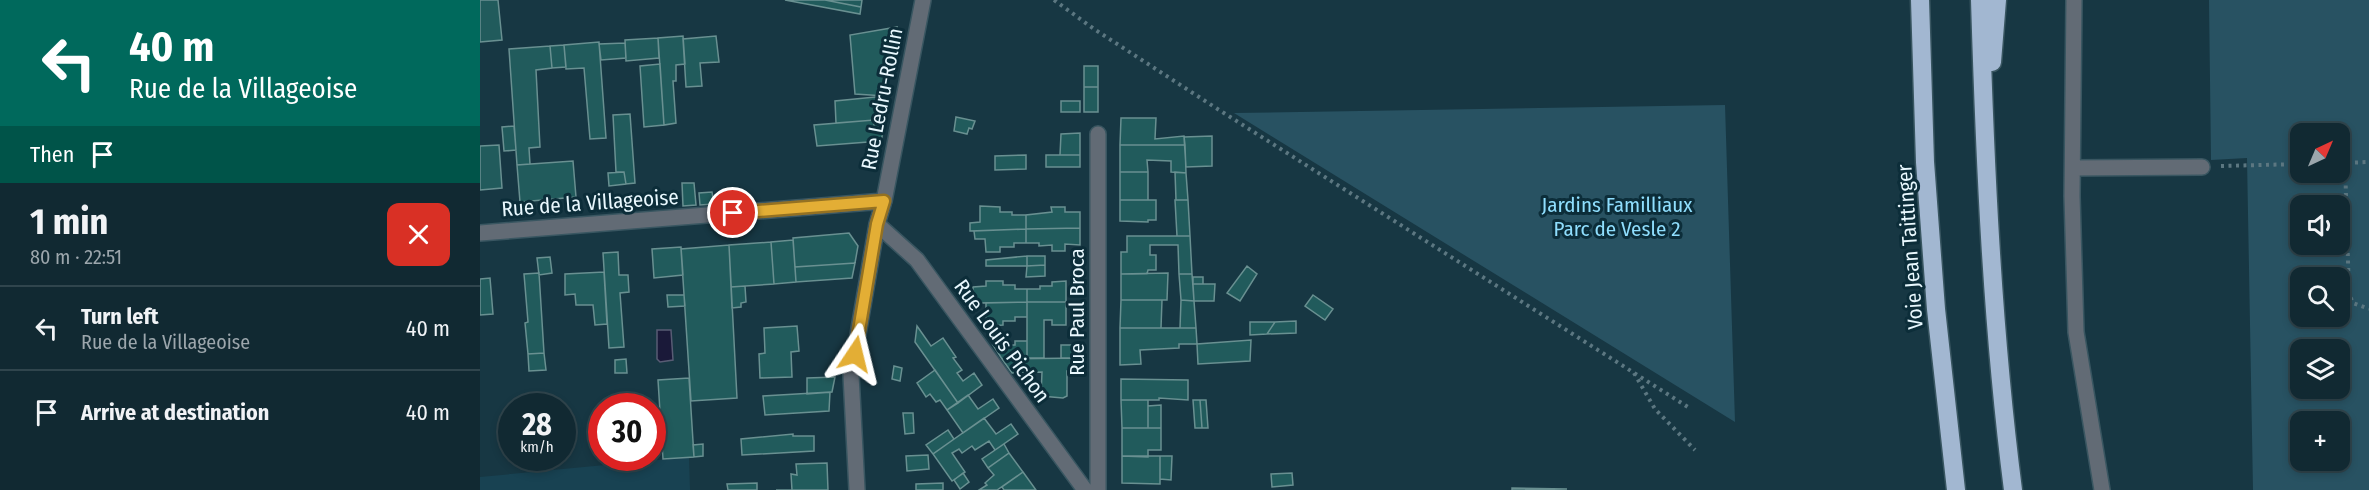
<!DOCTYPE html>
<html lang="en">
<head>
<meta charset="utf-8">
<style>
	:root { --surface:#112932; --page:#1a313a; --text:#f1f3f6; --muted:#9ca6ac; --line:#30454d }
	body { margin:0; font-family:"Fira Sans Condensed",sans-serif; background:var(--page); color:var(--text); height:100vh; display:flex; flex-direction:column; font-size:22px; white-space:nowrap }
	* { box-sizing:border-box; margin:0 }
	p { font-size:20px; color:var(--muted) }
	.icon { flex:none; width:33px; height:33px; fill:none; stroke:currentColor; stroke-width:2; stroke-linecap:round; stroke-linejoin:round }
	.map { position:relative; flex:1; overflow:hidden }
	.panel { display:flex; flex-direction:column; background:var(--surface); width:480px }
	.panel>* { flex:none }
	.hud { background:#00695c; color:#fff; overflow:hidden }
	.needle { width:39px; rotate:44deg }
	.buttons { position:absolute; left:1810px; top:123px; display:grid; gap:12px }
	.buttons a { display:grid; place-items:center; width:60px; height:60px; border-radius:12px; background:var(--surface); box-shadow:0 3px 9px #0003,0 0 0 2px var(--line); font-size:30px }
	.speed { position:absolute; left:18px; top:393px; display:flex; gap:12px; font-size:30px; font-weight:700; text-align:center }
	.speed>* { display:grid; place-content:center; width:78px; height:78px; border-radius:50%; background:var(--surface); box-shadow:0 3px 9px #0003,0 0 0 2px var(--line); line-height:1 }
	.speed small { font-size:15px; font-weight:400 }
	.speed .limit { border:9px solid #d22; background:#fff; color:#111 }
	.pin { position:absolute; display:grid; place-items:center; width:51px; height:51px; color:#fff; margin:-26px; border:3px solid #fff; border-radius:50%; box-shadow:0 2px 6px #0007 }
	.me { position:absolute; width:66px; margin:-33px; rotate:10deg; stroke-linejoin:round; filter:drop-shadow(0 0 4px #0008) }
	.turn { display:flex; align-items:center; gap:21px; height:126px; padding:0 30px; font-size:27px }
	.turn .icon { width:78px; height:78px; stroke-width:2.5 }
	.turn b { display:block; font-size:42px; line-height:51px }
	.then { display:flex; align-items:center; height:57px; padding:0 30px; background:#0003; gap:12px; font-size:22px }
	.round { display:grid; place-items:center; flex:none; width:63px; height:63px; border-radius:12px; background:var(--page) }
	.overview { display:flex; align-items:center; justify-content:space-between; height:102px; padding:0 30px }
	h1 { font-size:36px; font-weight:700; line-height:45px }
	ul { padding:0; list-style:none }
	li { display:flex; align-items:center; gap:18px; height:84px; padding:0 30px; border-top:2px solid var(--line) }
	li div { flex:1 }
	li b { display:block; font-size:22px }
	li em { font-style:normal }
	main { display:flex; flex:1; min-height:0 }
	.map>svg:first-child { display:block }
	.built { fill:#184252 }
	.green { fill:#285262; fill-rule:evenodd }
	.water { fill:#1a1939; stroke:#585c74; stroke-width:1.5 }
	.building { fill:#215b5c; stroke:#699091; stroke-width:1.5 }
	.lines { fill:none; stroke-linecap:round; stroke-linejoin:round }
	.minor-casing { stroke:#395661; stroke-width:18 }
	.highway-casing { stroke:#395661; stroke-width:21 }
	.path { stroke:#5c7781; stroke-width:4; stroke-dasharray:3 4.5; stroke-linecap:butt }
	.minor { stroke:#626b75; stroke-width:15 }
	.highway { stroke:#a2b7d1; stroke-width:18 }
	.route-casing { stroke:#947122; stroke-width:15 }
	.route { stroke:#e3ae35; stroke-width:10 }
	.labels { text-anchor:middle; dominant-baseline:central; stroke-width:6; stroke-linejoin:round; paint-order:stroke }
	.street-label { font-size:21px; fill:#e9f8fe; stroke:#0c2d39 }
	.park-label { font-size:21px; fill:#8fdefd; stroke:#0c2d39 }
</style>
</head>
<body>
<main>
<section class="panel">
<div class="hud">
<div class="turn"><svg class="icon" aria-label="left" viewBox="0 0 24 24"><path d="M17 20v-9H6M10 6l-5 5 5 5"/></svg><div><b>40 m</b>Rue de la Villageoise</div></div>
<div class="then">Then<svg class="icon" aria-label="arrive" viewBox="0 0 24 24"><path d="M6 21V4h12l-3 4 3 4H6"/></svg></div>
</div>
<div class="overview"><div><h1>1 min</h1><p>80 m · 22:51</p></div><a class="round" style="background:#d93025;color:#fff"><svg class="icon" aria-label="close" viewBox="0 0 24 24"><path d="M6 6l12 12M18 6L6 18"/></svg></a></div>
<ul>
<li><svg class="icon" aria-label="left" viewBox="0 0 24 24"><path d="M17 20v-9H6M10 6l-5 5 5 5"/></svg><div><b>Turn left</b><p>Rue de la Villageoise</p></div><em>40 m</em></li>
<li><svg class="icon" aria-label="arrive" viewBox="0 0 24 24"><path d="M6 21V4h12l-3 4 3 4H6"/></svg><div><b>Arrive at destination</b></div><em>40 m</em></li>
</ul>
</section>
<div class="map">
<svg width="1889" height="490" viewBox="0 0 1889 490">
	<rect width="100%" height="100%" fill="#173743"/>
	<path class="built" d="M209 457 210 490H0V477Z"/>
	<path class="green" d="M1729 0H1889V490H1773L1767 158 1731 160ZM1821 134H1860V172H1821ZM1821 206H1860V244H1821ZM1821 278H1860V316H1821ZM1821 350H1860V388H1821ZM1821 422H1860V460H1821Z
		M1245 105 1255 422 754 113Z"/>
	<path class="water" d="M177 330H191L193 360 180 362 177 359Z"/>
	<path class="building" d="M0 0H18L22 40 0 42Z
		M305 0H345L381 7 380 14Z
		M345 0H382L381 7Z
		M417 27 405 96 375 94 370 35Z
		M203 36 205 64 196 65V81H193L196 123 184 125 178 38Z
		M236 36 239 62 220 63 222 86 206 87 203 39Z
		M178 38 179 58 146 61 145 40Z
		M119 42 126 138 110 139 104 68 86 69 84 45Z
		M145 43 146 58 121 60 119 44Z
		M84 45 86 67 72 68 70 46Z
		M70 46 72 68 56 70 60 147 49 148 50 164 37 165 29 49Z
		M180 64 184 125 164 127 160 66Z
		M604 66H618V87H604Z
		M604 87H618V112H604Z
		M405 96 404 128 394 127V120L356 123 355 101Z
		M581 101H600V112H581Z
		M150 114 155 183 146 184 144 172H136L133 115Z
		M476 117 495 121 492 129 489 128 487 134 474 131Z
		M641 118H676L675 139 704 136 705 145H640Z
		M394 120V127L404 128 401 141 337 146 334 125Z
		M34 126 36 150 24 151 22 127Z
		M600 133V155H580L581 134Z
		M732 136V166L706 167 704 137Z
		M19 145 22 188 0 190V146Z
		M640 145H705L706 173 691 172V161L667 160 668 172H640Z
		M546 155V169L515 170V156Z
		M566 155H600V167H566Z
		M93 161 96 197 40 202 37 165Z
		M144 172 146 184 129 186 128 173Z
		M640 172H668V200H640Z
		M695 172 706 173 708 200H696Z
		M202 183H214L216 205 203 206Z
		M232 192 234 204 220 205 219 193Z
		M640 200H676V220H668V222L640 221Z
		M695 200H708L710 236H697Z
		M500 206 520 207V212H532V215H546V229L490 231V223L500 222Z
		M571 207H585V212H600V228L546 229V215L572 212Z
		M600 228V245L585 244V251H572V245L559 246V243H546V229Z
		M546 229V243H534V247H520V252H506L505 239H495L494 231Z
		M369 233 378 246 375 263 315 267 313 238Z
		M647 236H710L712 274H699L698 245H670V255H676V270H668L667 274H641V252H647Z
		M313 240 316 282 294 284 291 242Z
		M291 242 294 284 251 287 249 245Z
		M249 245 257 398 211 401 201 249Z
		M201 247 203 275 174 278 172 249Z
		M138 252 139 275H148L149 292 140 293 144 347 129 348 123 253Z
		M547 256H565V265L547 266Z
		M547 256V266H506V260Z
		M70 257 72 273 59 275 57 258Z
		M375 263 372 278 316 282 315 267Z
		M565 265V276L546 277 547 266Z
		M767 266 777 274 760 301 747 293Z
		M124 272 127 324 115 325 113 305H96L95 294 85 295V274Z
		M59 273 64 353 48 354 45 323 48 322 44 274Z
		M688 273 687 300H641V274Z
		M699 274H712L714 301 701 300Z
		M713 277H723V284H713Z
		M10 278 13 314 0 315V279Z
		M506 281H523V285H535V289H547V302L493 303V287L506 286Z
		M586 281V302H547V289H560V286H572V282Z
		M713 284H735L734 301H714Z
		M265 286 266 302 261 303V307L252 308 251 287Z
		M187 295H204L205 306 188 307Z
		M833 295 853 309 845 320 825 306Z
		M641 300H682L681 328H640Z
		M701 300 714 301 716 328H700Z
		M547 302V317H535V321H523V325L506 326V303Z
		M547 302H586V325H572V320H564V358H547Z
		M816 321V333L787 334 795 322Z
		M770 322H795L787 334 770 335Z
		M317 326 319 351 311 352 312 377 280 378 279 354 285 353 284 328Z
		M437 326 451 346 463 338 476 357 473 358 482 370 477 373 483 381 494 373 502 385 478 403 435 342Z
		M640 328H716L717 344H699V348L660 350 661 364 640 365Z
		M771 340 770 361 718 364 717 344Z
		M535 341H547V358L522 359 513 345H535Z
		M581 345H601V358H581Z
		M64 353 66 370 49 371 48 354Z
		M601 358V371H587V396L583 398 561 396 562 372 532 373 522 359Z
		M146 359 147 373H135V360Z
		M414 366 422 368 420 381 412 379Z
		M455 370 478 403 467 410 460 400 456 402 450 394 446 397 437 383Z
		M355 377 352 392 327 394V378Z
		M209 378 214 457 183 459 178 380Z
		M641 379 708 380V400L679 398V400H641Z
		M350 392 349 411 285 415 283 396Z
		M488 395 498 409 513 399 519 408 483 433 467 410Z
		M641 400H668V428H642Z
		M713 400H720L722 428H715Z
		M720 400H726L728 428H722Z
		M681 405V428H668V406Z
		M423 413H433L434 433 425 434Z
		M504 418 516 434 531 424 538 434 515 450 509 441 495 450 492 446 482 453 479 449 472 453 485 472 472 481 453 454Z
		M642 428H681V450H668V457L642 456Z
		M468 430 474 439 453 454 446 445Z
		M313 434V436H334V451L262 455 261 439Z
		M223 444V456L214 457 213 445Z
		M524 444 529 453 508 468 502 459Z
		M529 453 543 472 517 490H499L507 485 505 483 514 475 508 468Z
		M448 455 449 469 427 471 426 456Z
		M642 456H680V484L642 483Z
		M680 456H692L691 480 680 479Z
		M42 458H58V462L42 463Z
		M347 463 348 490H296H312L311 474 317 475 316 464Z
		M543 472 556 490H524L522 487Z
		M483 473 489 482 480 489 474 480Z
		M812 473 813 485 792 487 791 474Z
		M277 483V490H248L247 484Z
		M463 483V490H436V484Z
		M1032 488 1087 489 1032 490Z"/>
	<g class="lines">
		<defs>
			<path id="minor" d="M1594 0 1592 196 1596 332 1622 490
				M1593 168 1722 167
				M397 224 437 260 605 490
				M0 233 404 201
				M377 490 371 375 397 224 404 201 443 0
				M618 490V134"/>
			<path id="highway" d="M1440 0 1445 162 1456 309 1476 490
				M1500 0C1505 164 1512 327 1533 490
				M1512 62 1517 0"/>
		</defs>
		<use href="#minor" class="minor-casing"/>
		<use href="#highway" class="highway-casing"/>
		<path class="path" d="M574 0 614 29 736 108 1211 409
			M1860 163 1889 162
			M1865 163 1869 294 1873 303 1889 309
			M1741 166 1821 164
			M1154 373 1175 409 1215 450"/>
		<use href="#minor" class="minor"/>
		<use href="#highway" class="highway"/>
	</g>
	<g class="lines">
		<defs>
			<path id="route" d="M253 213 404 201 397 224 375 354"/>
		</defs>
		<use href="#route" class="route-casing"/>
		<use href="#route" class="route"/>
	</g>
	<g class="labels">
		<g class="street-label">
			<text transform="translate(402 99) rotate(-79)">Rue Ledru-Rollin</text>
			<text transform="translate(110 203) rotate(-4)">Rue de la Villageoise</text>
			<text transform="translate(1430 247) rotate(-94)">Voie Jean Taittinger</text>
			<text transform="translate(597 312) rotate(-90)">Rue Paul Broca</text>
			<text transform="translate(522 341) rotate(54)">Rue Louis Pichon</text>
		</g>
		<g class="park-label">
			<text x="1137" y="205">Jardins Familliaux<tspan x="1137" dy="24">Parc de Vesle 2</tspan></text>
		</g>
	</g>
</svg>
<div class="buttons">
<a><svg class="needle" viewBox="-14 -14 28 28"><path d="M0-13l5 13h-10z" fill="#e53935"/><path d="M0 13l5-13h-10z" fill="#9ca6ac"/></svg></a>
<a><svg class="icon" aria-label="sound" viewBox="0 0 24 24"><path d="M4 9h4l5-4v14l-5-4H4zM17 9q2 3 0 6"/></svg></a>
<a><svg class="icon" aria-label="search" viewBox="0 0 24 24"><circle cx="10" cy="10" r="6"/><path d="M15 15l6 6"/></svg></a>
<a><svg class="icon" aria-label="layers" viewBox="0 0 24 24"><path d="M12 4l9 5-9 5-9-5zM3 14l9 5 9-5"/></svg></a>
<a>+</a>
</div>
<div class="speed"><div>28<small>km/h</small></div><div class="limit">30</div></div>
<div class="pin" style="left:253px;top:213px;background:#d93025"><svg class="icon" aria-label="arrive" viewBox="0 0 24 24"><path d="M6 21V4h12l-3 4 3 4H6"/></svg></div>
<svg class="me" style="left:375px;top:354px" viewBox="-20 -20 40 40"><path d="M0-17L14 15 0 8-14 15z" fill="#e3ae35" stroke="#fff" stroke-width="4"/></svg>
</div>
</main>
</body>
</html>
